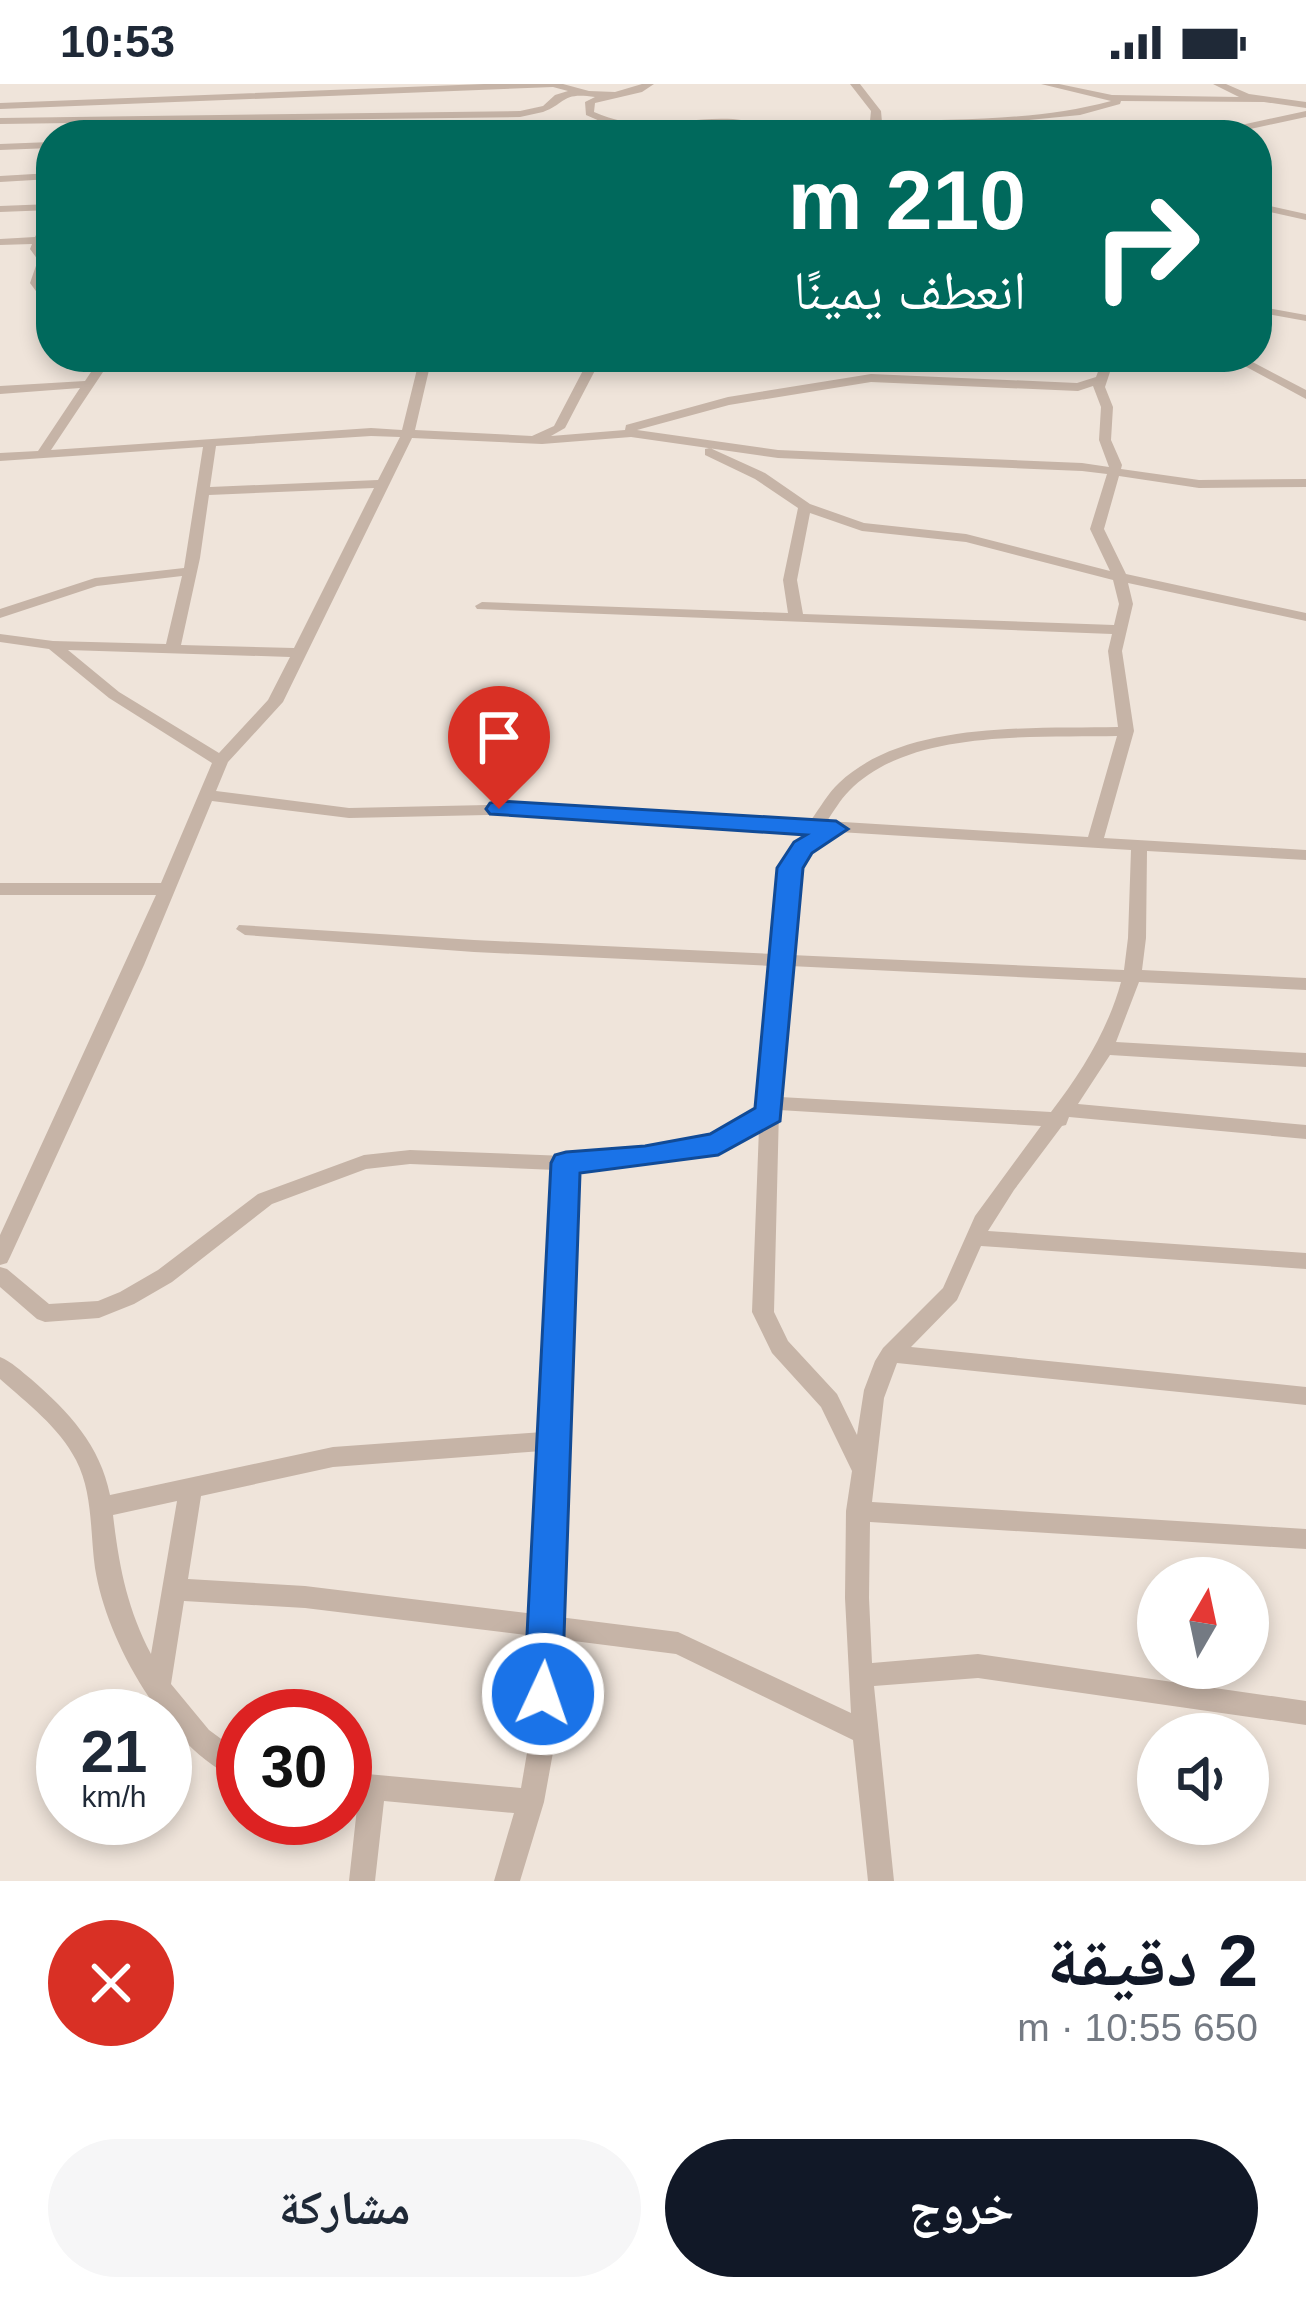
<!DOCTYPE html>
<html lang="ar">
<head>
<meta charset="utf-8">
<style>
	:root { --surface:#fff; --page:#f6f6f7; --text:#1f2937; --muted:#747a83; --accent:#111827 }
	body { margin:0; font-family:Helvetica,"Noto Naskh Arabic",sans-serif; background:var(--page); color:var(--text); direction:rtl; height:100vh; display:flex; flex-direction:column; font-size:45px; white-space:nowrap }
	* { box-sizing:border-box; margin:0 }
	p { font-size:39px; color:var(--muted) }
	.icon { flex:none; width:66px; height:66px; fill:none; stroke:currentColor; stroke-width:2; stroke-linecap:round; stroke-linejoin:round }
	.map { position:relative; height:1797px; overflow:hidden; direction:ltr }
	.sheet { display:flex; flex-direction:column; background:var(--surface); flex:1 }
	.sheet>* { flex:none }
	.top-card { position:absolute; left:36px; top:36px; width:1236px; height:252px; border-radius:48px; box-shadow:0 6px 18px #0003; direction:rtl; background:#00695c; color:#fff; overflow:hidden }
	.needle { width:78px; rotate:9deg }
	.controls { position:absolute; left:1137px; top:1473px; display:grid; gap:24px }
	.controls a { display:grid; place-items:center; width:132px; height:132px; border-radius:50%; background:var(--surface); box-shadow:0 6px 18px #0003; font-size:60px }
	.speed { position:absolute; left:36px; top:1605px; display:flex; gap:24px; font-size:60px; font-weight:700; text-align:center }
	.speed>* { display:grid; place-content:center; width:156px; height:156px; border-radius:50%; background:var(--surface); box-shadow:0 6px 18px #0003; line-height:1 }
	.speed small { font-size:30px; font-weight:400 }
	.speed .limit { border:18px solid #d22; background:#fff; color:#111 }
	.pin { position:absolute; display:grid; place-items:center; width:102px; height:102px; color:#fff; margin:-123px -51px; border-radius:50% 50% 50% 0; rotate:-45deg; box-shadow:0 0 12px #0007 }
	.pin .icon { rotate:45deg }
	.me { position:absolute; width:132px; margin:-66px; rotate:3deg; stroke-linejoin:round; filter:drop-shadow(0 0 9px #0008) }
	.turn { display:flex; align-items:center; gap:42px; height:252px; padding:0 48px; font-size:54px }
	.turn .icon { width:156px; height:156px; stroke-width:2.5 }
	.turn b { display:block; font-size:84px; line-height:102px }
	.round { display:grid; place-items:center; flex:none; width:126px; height:126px; border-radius:63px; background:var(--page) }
	.headline { display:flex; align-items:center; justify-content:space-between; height:204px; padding:0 48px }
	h1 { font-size:72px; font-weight:700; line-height:90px; color:var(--accent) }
	.primary-button { display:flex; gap:24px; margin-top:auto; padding:24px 48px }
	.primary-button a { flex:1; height:138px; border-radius:72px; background:var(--accent); color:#fff; font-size:48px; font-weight:700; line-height:138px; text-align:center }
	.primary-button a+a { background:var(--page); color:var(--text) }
	.status { display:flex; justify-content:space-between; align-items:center; height:84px; padding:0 60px; background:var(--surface); direction:ltr }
	.status svg { height:33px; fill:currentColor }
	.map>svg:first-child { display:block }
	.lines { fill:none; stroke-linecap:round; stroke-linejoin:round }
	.minor { fill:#c6b4a7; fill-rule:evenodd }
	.route { fill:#1a73e8; stroke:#114b97; stroke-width:3 }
</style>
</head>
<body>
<div class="status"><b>10:53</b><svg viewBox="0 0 49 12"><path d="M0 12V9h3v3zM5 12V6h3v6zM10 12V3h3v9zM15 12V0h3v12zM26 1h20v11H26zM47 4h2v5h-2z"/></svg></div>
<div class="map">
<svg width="1306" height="1797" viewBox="0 0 1306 1797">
	<rect width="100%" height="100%" fill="#efe4da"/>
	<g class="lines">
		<path class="minor" d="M484 0H563L589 7 615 8 642 0H654L642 8 595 19 594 28C645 51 683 32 733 35 749 36 764 43 779 44 811 47 842 43 873 41L870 37 871 27 850 0H860L881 27 882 38C958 35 1037 37 1111 17L1041 0H1059L1112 11 1239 13 1213 0H1226L1249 10 1306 18V24L1264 18 1121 17 1120 20 1080 31 1007 38 1023 51H1012L996 39 893 43 823 51 777 50 733 41 658 47 609 41 586 31 585 18 595 13C561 8 567 19 543 28 535 30 528 31 520 33L0 40V34L520 27 543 22 555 11 568 7 553 3 0 25V19Z
			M1306 27V33L1232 49 1162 51 1167 48 1232 43Z
			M541 44 546 47 544 49 376 51 381 48Z
			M51 58V64L0 66V60Z
			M51 89V95L0 98V92Z
			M1257 119 1306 130V136L1257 125Z
			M51 120V126L0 128V122Z
			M51 128V142L46 153H51V159H43L40 165 48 176 42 199 51 212V223L47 222 30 199 38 176 30 165 32 160 0 161V155L35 153 46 131Z
			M1257 222 1306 231V237L1257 228Z
			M101 273H113L51 366 371 344 402 346 420 273H432L415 346 532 352 554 342 590 273H602L565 344 551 352 625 346 626 341 728 313 871 290 1077 299 1096 293 1099 285 1094 273H1106L1111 285 1105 303 1113 323 1111 356 1122 381 1121 385 1199 396 1306 395V403L1199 404 1119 392 1104 445 1126 490 1306 529V537L1128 499 1133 520 1122 567 1134 647 1104 754 1306 766V776L1147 767 1146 854 1142 886 1306 894V906L1139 898 1116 958 1306 969V983L1110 971 1078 1020 1306 1041V1055L1069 1033 1066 1041 1062 1042 1014 1106 988 1147 1306 1169V1185L981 1162 957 1216 911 1263 1306 1303V1321L897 1279 884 1314 872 1418 1306 1445V1465L870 1438 869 1514 872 1579 978 1570 1306 1617V1641L978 1594 874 1602 894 1797H868L853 1656 676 1570 558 1555 554 1663 544 1718 520 1797H494L514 1729 384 1717 375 1797H349L358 1715 345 1714V1688L521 1704 528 1663 534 1552 305 1524 184 1517 171 1600 209 1646 243 1671V1698C169 1668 107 1560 95 1484 90 1448 93 1409 76 1376 59 1343 27 1319 0 1295V1273C12 1278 21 1287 31 1295 69 1328 100 1361 110 1411L333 1363 543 1348 556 1086 410 1080 366 1085 272 1120 172 1198 134 1220 99 1234 45 1238 37 1235 0 1203V1183L7 1185 49 1220 98 1217 120 1208 158 1186 258 1110 364 1071 410 1066 566 1072 645 1066 713 1054 760 1026 773 882 474 868 245 851 236 845 239 841 474 856 774 870 782 784 796 759 819 747 538 730 349 734 212 717 144 881 10 1173 7 1179 0 1181V1151L156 811H0V799H161L212 679 109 614 49 565 0 558V550L53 557 166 560 182 492 97 502 0 534V525L95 494 184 484 203 363 0 377V369L38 367 80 304 0 310V302L85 297ZM871 298 1078 307 1093 302 1101 323 1099 356 1109 383 1082 379 778 366 637 346 729 321ZM371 352 400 353 378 396 210 403 216 362ZM631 353 778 374 1082 387 1107 390 1090 445 1110 487 966 450 864 439 810 420 765 389 710 364 705 365V371L755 395 798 424 783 496 788 529 482 518 475 522 477 525 1112 550 1108 567 1118 643C1033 645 905 636 839 699 828 709 820 724 811 736L538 720 349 724 216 707 228 678 283 618 412 354 542 360ZM374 404 294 564 181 561 200 474 209 411ZM810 429 862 447 966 458 1113 496 1119 520 1114 541 803 530 797 496ZM68 566 290 573 268 616 219 669 119 608ZM1117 652 1088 753 827 737C834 727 840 716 849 707 910 644 1036 654 1117 652ZM839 748 1131 766 1128 854 1124 886 791 871 798 784 808 766ZM790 882 1121 898C1108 946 1081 989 1051 1028L780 1013ZM779 1026 1041 1042 975 1132 943 1204 883 1264 875 1277 864 1306 857 1351 837 1310 788 1257 774 1228ZM759 1044 752 1228 772 1269 821 1323 852 1387 846 1427 845 1514 851 1629 678 1548 559 1533 576 1086 645 1080 718 1067ZM542 1367 535 1530 305 1502 188 1495 201 1412 333 1383ZM177 1417 151 1570C127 1524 119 1482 113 1431Z
			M1228 273H1243L1306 306V315Z"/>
	</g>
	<path class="route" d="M499 717 836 737 848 745 812 769 803 784 780 1037 718 1071 580 1089 562 1610 556 1622 543 1628 529 1622 524 1610 551 1079 555 1071 566 1068 645 1062 710 1050 755 1024 777 784 794 758 806 751 490 730 486 725 490 719Z"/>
</svg>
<div class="controls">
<a><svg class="needle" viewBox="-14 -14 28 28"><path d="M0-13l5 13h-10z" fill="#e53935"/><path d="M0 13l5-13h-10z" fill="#747a83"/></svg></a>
<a><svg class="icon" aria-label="sound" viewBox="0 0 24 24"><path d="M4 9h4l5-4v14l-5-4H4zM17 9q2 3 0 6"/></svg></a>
</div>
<div class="speed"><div>21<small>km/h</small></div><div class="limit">30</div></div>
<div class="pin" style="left:499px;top:725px;background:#d93025"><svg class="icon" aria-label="arrive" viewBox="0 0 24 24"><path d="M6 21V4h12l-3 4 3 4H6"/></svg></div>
<svg class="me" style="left:543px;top:1610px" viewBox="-20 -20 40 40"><circle r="17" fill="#1a73e8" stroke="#fff" stroke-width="3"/><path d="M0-11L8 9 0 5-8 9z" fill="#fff"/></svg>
<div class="top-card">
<div class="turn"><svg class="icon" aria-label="right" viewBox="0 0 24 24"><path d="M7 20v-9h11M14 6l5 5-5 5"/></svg><div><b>210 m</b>انعطف يمينًا</div></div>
</div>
</div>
<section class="sheet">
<div class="headline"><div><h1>2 دقيقة</h1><p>650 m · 10:55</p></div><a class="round" style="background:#d93025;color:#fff"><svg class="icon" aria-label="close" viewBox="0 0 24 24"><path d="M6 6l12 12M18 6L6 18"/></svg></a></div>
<div class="primary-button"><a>خروج</a><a>مشاركة</a></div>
</section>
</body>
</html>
